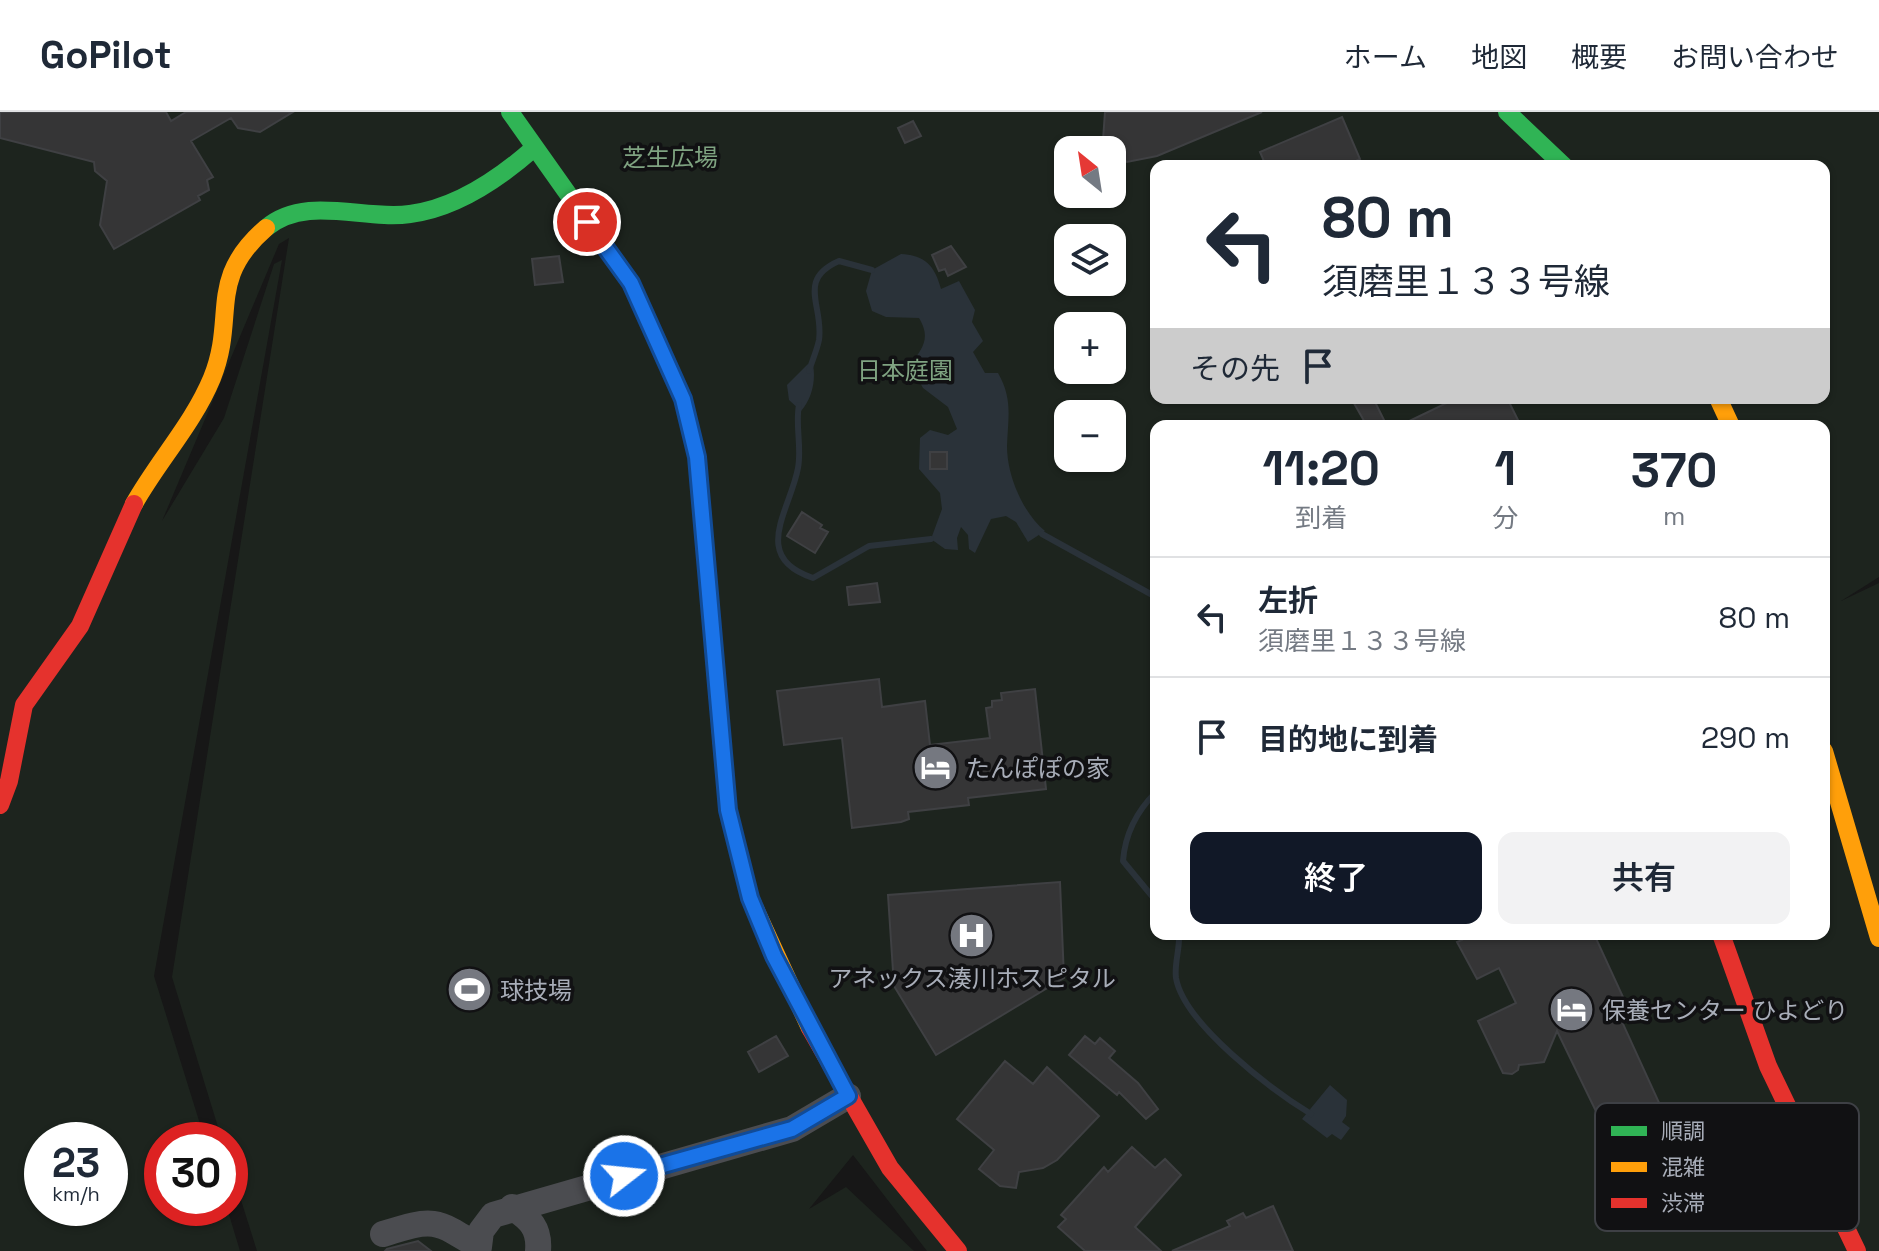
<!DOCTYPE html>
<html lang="ja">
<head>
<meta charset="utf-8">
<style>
	:root { --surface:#fff; --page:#f2f2f3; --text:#1f2937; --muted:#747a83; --line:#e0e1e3; --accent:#111827 }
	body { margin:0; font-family:"Space Grotesk","Noto Sans JP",sans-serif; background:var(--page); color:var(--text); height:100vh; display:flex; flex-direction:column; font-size:30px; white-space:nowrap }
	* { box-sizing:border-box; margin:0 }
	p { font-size:26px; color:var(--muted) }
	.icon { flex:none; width:44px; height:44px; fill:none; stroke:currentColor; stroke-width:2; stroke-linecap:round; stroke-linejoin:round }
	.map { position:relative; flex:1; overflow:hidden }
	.details { position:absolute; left:1150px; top:308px; width:680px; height:520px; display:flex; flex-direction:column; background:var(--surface); border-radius:16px; box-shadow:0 2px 6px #0004 }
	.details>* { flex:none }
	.top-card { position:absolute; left:1150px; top:48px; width:680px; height:244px; border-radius:16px; box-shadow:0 2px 6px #0004; background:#fff; color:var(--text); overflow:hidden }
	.needle { width:52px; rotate:330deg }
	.buttons { position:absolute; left:1054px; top:24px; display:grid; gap:16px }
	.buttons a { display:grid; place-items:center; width:72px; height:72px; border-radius:16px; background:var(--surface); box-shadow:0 2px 6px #0004; font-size:40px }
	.speed { position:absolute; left:24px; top:1010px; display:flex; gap:16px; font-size:40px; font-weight:700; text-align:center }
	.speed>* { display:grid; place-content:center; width:104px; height:104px; border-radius:50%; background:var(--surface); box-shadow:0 2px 6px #0004; line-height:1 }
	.speed small { font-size:20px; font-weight:400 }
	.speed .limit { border:12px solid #d22; background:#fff; color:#111 }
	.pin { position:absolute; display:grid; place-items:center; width:68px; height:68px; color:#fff; margin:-34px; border:4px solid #fff; border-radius:50%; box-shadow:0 2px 8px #0007 }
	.me { position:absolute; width:88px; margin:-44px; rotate:74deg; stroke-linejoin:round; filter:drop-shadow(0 0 6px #0008) }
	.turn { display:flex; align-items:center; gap:28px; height:168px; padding:0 40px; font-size:36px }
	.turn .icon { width:104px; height:104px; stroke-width:2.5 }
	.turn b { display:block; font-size:56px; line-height:68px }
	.then { display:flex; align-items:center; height:76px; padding:0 40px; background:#0003; gap:16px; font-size:30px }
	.eta { display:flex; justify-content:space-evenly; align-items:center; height:136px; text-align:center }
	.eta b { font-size:48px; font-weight:600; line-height:56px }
	.cta { display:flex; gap:16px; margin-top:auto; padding:16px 40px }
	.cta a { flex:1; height:92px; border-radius:16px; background:var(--accent); color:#fff; font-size:32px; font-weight:600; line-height:92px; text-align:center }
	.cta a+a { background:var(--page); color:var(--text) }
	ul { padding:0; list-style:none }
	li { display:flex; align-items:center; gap:24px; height:120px; padding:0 40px; border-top:2px solid var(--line) }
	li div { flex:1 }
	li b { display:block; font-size:30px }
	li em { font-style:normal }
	header { display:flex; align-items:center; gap:48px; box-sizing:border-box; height:112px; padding:0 40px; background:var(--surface); border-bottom:2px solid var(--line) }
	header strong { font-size:38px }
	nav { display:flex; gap:44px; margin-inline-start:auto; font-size:28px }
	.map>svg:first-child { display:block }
	.green { fill:#1d241e; fill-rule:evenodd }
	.water { fill:#2a3239 }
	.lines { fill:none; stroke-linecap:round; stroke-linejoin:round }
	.stream { stroke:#2a3239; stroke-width:6 }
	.building { fill:#353536; stroke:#3f4043; stroke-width:2 }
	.street { stroke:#4b4c50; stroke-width:26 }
	.fast { stroke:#30b455; stroke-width:18 }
	.slow { stroke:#ff9f0a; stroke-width:18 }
	.jam { stroke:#e5322d; stroke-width:18 }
	.route-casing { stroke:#114b97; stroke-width:20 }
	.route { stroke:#1a73e8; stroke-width:14 }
	.labels { text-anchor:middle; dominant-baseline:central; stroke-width:7; stroke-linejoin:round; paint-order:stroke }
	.park-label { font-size:24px; fill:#7fa381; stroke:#111113 }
	.poi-label { font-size:24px; fill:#a8adb8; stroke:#111113; text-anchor:start }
	.key { fill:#111113; stroke:#3e4045; stroke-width:2 }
	.key-label { font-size:22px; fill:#a8adb8 }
</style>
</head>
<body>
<header>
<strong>GoPilot</strong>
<nav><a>ホーム</a><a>地図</a><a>概要</a><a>お問い合わせ</a></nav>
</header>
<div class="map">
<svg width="1879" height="1139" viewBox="0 0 1879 1139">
	<rect width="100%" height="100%" fill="#171717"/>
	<path class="green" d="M0 0H1879V465L1841 489 1879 471V1139H927L853 1043 809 1097 846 1075 914 1139H257L230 1053V1028H222L172 865 289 126 279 132 162 409 224 306 274 152 282 148 154 864 205 1028H162V1096H227L240 1139H0ZM1068 38H1112V82H1068ZM1156 54H1824V286H1156ZM1068 126H1112V170H1068ZM1068 214H1112V258H1068ZM1068 302H1112V346H1068ZM1156 314H1824V822H1156ZM42 1028H110V1096H42Z"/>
	<path class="water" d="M901 142C925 143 935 154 941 177L959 169 975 198 972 210 983 229 973 240 985 261H998C1013 287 1008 306 1007 334 1007 364 1023 401 1045 419L1028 430 1016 410 1006 404 991 407 975 441 969 437 968 423 961 415 957 426 958 438 945 437 931 427 942 397 940 381 919 357 920 326 930 318 948 323 957 317 948 295 923 276 910 253C923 236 931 226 919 206L886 205 872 199 866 179 872 158Z
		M808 252 813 253C816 268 812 287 801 299L789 288 787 273Z
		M1330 973 1347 988 1346 1004 1342 1010 1350 1016 1341 1028 1332 1022 1327 1026 1302 1007Z"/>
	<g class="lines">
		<path class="stream" d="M809 259C812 249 817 238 819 228 824 194 796 168 839 149L872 158
			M799 293C795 313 802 335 798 356 790 399 750 445 813 466L869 434 931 427
			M1042 422 1156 485
			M1156 680C1137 699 1125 722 1123 749L1156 789
			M1179 822C1180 837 1174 852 1176 866 1184 912 1272 978 1311 1002"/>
	</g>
	<path class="building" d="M0 0H166L171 9 186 0H293L260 20 238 16 231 6 191 29 213 65 207 68 209 78 198 84 200 88 114 137 100 113 107 69 95 59 94 50 0 26Z
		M1105 0H1262L1157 44 1127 50 1103 28Z
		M1342 5 1360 47 1346 54H1266L1260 40Z
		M913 9 921 24 905 31 898 16Z
		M951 134 966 155 948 164 945 157 939 159 932 143Z
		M559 144 563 170 535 173 532 147Z
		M1351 286H1373L1387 314H1367Z
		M1457 286H1507L1521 314H1399Z
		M930 340H947V357H930Z
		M802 400 822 413 820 416 828 420 815 441 787 424Z
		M877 471 880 490 849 493 847 475Z
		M879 567 882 595 925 589 930 633 990 626 986 596 992 595V589L1002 588 1001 581 1035 577 1046 677 968 686 969 693 908 700 909 707 901 710 852 716 842 626 784 633 777 579Z
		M1060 770 1064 866 936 943 894 874 888 783Z
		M1459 822H1594L1623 885 1613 890 1661 995 1659 997 1669 1017 1664 1020 1667 1027 1627 1047 1613 1019 1607 1022 1557 919 1544 950 1519 953 1518 958 1512 962 1503 961 1478 909 1516 891 1499 856 1477 867 1457 830 1462 828Z
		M776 924 788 944 759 960 748 940Z
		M1085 924 1095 932 1100 926 1115 939 1109 946 1138 971 1158 997 1146 1007 1119 980 1117 983 1069 943Z
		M1005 949 1033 972 1047 955 1099 1004 1057 1048 1043 1056 1019 1060 1016 1076 1000 1074 979 1057 994 1038 957 1007Z
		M1132 1035 1155 1056 1165 1047 1181 1063 1135 1115 1161 1139H1085L1058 1115 1066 1107 1061 1103 1104 1055 1108 1060Z
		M1273 1094 1293 1139H1172L1230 1114 1227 1109 1243 1101 1246 1106Z
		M418 1129 431 1139H385L387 1137Z"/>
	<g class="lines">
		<path class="street" d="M512 1095C530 1107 540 1116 538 1139
			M383 1122C434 1106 435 1107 479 1135L481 1119 493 1103 792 1017 848 984"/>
		<path class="fast" d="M510 0 631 171 683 287 697 345 721 622
			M1507 0 1564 54
			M266 116C306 82 364 109 410 102 457 96 500 66 534 36"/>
		<path class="slow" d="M1718 286 1731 314
			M134 392C158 349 193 312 212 266 237 204 206 168 266 116
			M721 622 728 698 750 786 810 916
			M1824 639 1879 826"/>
		<path class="jam" d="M0 693 9 669 24 593 80 514 134 392
			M1721 822 1768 954 1857 1139
			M810 916 890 1056 958 1139"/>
	</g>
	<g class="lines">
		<defs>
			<path id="route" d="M587 110 631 171 683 287 697 345 728 698 750 786 774 844 848 984 792 1017 624 1064"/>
		</defs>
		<use href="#route" class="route-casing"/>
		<use href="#route" class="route"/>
	</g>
	<defs>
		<symbol id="hotel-disc" viewBox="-11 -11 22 22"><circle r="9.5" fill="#757880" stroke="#111113"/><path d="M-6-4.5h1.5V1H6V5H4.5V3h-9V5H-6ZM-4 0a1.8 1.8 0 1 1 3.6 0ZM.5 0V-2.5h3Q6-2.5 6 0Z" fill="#fff"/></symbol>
		<symbol id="hospital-disc" viewBox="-11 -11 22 22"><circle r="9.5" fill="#757880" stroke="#111113"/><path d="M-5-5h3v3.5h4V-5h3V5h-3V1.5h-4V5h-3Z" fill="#fff"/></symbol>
		<symbol id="stadium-disc" viewBox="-11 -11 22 22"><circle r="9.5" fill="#757880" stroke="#111113"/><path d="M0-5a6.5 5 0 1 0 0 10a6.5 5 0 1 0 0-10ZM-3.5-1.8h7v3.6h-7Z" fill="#fff"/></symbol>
	</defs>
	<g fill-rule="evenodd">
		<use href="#hotel-disc" x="910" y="630" width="51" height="51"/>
		<use href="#hospital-disc" x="946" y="798" width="51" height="51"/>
		<use href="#stadium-disc" x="444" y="852" width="51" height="51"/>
		<use href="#hotel-disc" x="1546" y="872" width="51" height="51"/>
	</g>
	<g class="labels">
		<g class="park-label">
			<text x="670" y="45">芝生広場</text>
			<text x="905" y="258">日本庭園</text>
		</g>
		<g class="poi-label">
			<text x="966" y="656">たんぽぽの家</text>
			<text x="972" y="866" text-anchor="middle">アネックス湊川ホスピタル</text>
			<text x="500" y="878">球技場</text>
			<text x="1602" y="898">保養センター ひよどり</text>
		</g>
	</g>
	<rect x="1595" y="991" width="264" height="128" rx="12" class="key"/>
	<rect x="1611" y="1014" width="36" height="10" fill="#30b455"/>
	<rect x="1611" y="1050" width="36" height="10" fill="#ff9f0a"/>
	<rect x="1611" y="1086" width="36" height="10" fill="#e5322d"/>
	<g class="key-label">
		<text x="1661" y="1027">順調</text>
		<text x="1661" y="1063">混雑</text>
		<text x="1661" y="1099">渋滞</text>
	</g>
</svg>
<div class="buttons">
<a><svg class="needle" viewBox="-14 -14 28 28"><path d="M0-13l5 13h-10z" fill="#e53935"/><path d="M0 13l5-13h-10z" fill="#747a83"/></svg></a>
<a><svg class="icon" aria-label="layers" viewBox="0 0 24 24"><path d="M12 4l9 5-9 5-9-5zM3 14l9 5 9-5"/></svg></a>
<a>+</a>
<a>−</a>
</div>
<div class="speed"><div>23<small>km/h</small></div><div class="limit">30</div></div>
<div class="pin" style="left:587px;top:110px;background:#d93025"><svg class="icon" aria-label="arrive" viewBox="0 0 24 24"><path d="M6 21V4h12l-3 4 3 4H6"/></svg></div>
<svg class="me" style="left:624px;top:1064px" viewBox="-20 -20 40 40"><circle r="17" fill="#1a73e8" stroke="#fff" stroke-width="3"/><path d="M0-11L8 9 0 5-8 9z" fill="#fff"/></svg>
<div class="top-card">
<div class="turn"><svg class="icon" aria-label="left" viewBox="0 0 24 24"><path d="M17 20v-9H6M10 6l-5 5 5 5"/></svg><div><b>80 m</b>須磨里１３３号線</div></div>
<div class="then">その先<svg class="icon" aria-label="arrive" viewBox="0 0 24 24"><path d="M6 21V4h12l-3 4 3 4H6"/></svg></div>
</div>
<section class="details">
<div class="eta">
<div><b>11:20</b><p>到着</p></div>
<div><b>1</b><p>分</p></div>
<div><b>370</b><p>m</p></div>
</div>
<ul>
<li><svg class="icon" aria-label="left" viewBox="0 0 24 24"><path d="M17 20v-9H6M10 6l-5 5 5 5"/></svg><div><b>左折</b><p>須磨里１３３号線</p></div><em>80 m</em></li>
<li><svg class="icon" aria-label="arrive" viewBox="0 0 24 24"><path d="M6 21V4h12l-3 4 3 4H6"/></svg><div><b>目的地に到着</b></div><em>290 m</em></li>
</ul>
<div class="cta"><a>終了</a><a>共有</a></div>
</section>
</div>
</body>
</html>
